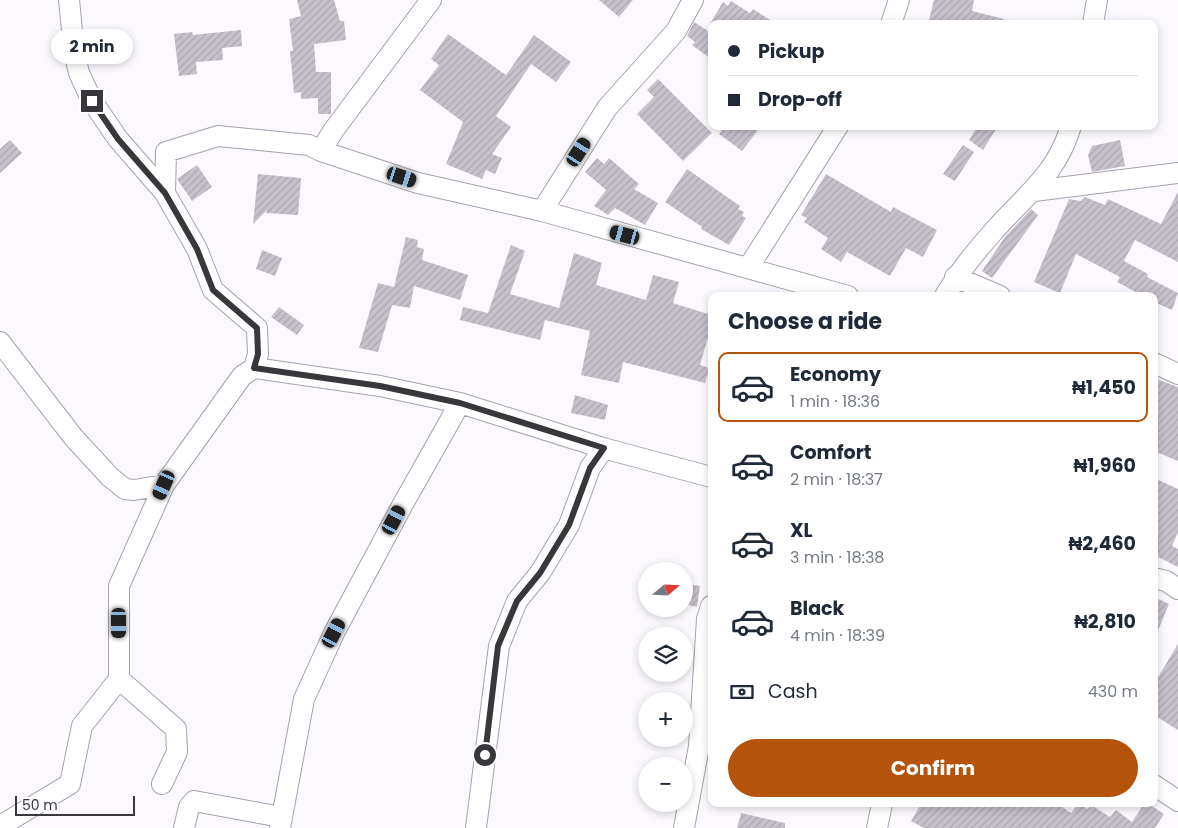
<!DOCTYPE html>
<meta charset="utf-8">
<style>
:root{--surface:#fff;--page:#f2f2f3;--text:#1f2937;--muted:#747a83;--line:#e0e1e3;--accent:#b45309}
body{margin:0;font-family:Poppins,sans-serif;background:var(--page);color:var(--text);height:100vh;display:flex;flex-direction:column;font-size:19px;white-space:nowrap}
*{box-sizing:border-box;margin:0}
p{font-size:16px;color:var(--muted)}
.icon{flex:none;width:28px;height:28px;fill:none;stroke:currentColor;stroke-width:2;stroke-linecap:round;stroke-linejoin:round}
.map{position:relative;flex:1;overflow:hidden}
.details{position:absolute;left:708px;top:292px;width:450px;height:515px;display:flex;flex-direction:column;background:var(--surface);border-radius:10px;box-shadow:0 2px 8px #0003}
.details>*{flex:none}
.banner{position:absolute;left:708px;top:20px;width:450px;height:110px;border-radius:10px;box-shadow:0 2px 8px #0003;display:grid;align-content:center;height:110px;padding:0 20px;background:var(--surface)}
.needle{width:32px;rotate:71deg}
.controls{position:absolute;left:638px;top:562px;display:grid;gap:10px}
.controls a{display:grid;place-items:center;width:55px;height:55px;border-radius:50%;background:var(--surface);box-shadow:0 2px 8px #0003;font-size:25px}
.scale{position:absolute;left:15px;bottom:12px;width:120px;box-sizing:border-box;padding-left:5px;border:2px solid #39373b;border-top:0;font-size:14px;line-height:18px;white-space:nowrap;color:#39373b;-webkit-text-stroke:4px #fbf9fe;paint-order:stroke}
.end{position:absolute;width:22px;height:22px;margin:-11px;border:6px solid #39373b;background:#fff;box-shadow:0 0 0 2px #fff}
.from{border-radius:50%}
.bubble{position:absolute;height:35px;border-radius:18px;background:var(--surface);box-shadow:0 2px 8px #0003;font-size:16px;font-weight:700;line-height:35px;text-align:center}
.car{position:absolute;width:15px;height:30px;margin:-15px -8px;border-radius:6px;box-shadow:0 0 4px 1px #0007;background:linear-gradient(#222 24%,#8ab4d8 0 40%,#222 0 76%,#8ab4d8 0 86%,#222 0)}
.banner b{display:flex;align-items:center;gap:18px;height:48px;font-size:19px}
.banner b+b{border-top:1px solid var(--line)}
.banner i{width:12px;height:12px;background:var(--text)}
ul{padding:0;list-style:none}
li{display:flex;align-items:center;gap:15px;height:70px;margin:0 10px 8px;padding:0 10px;border:2px solid transparent;border-radius:10px}
li div{flex:1}
li b{display:block;font-size:19px}
li em{font-style:normal;font-weight:700}
li.current{border-color:var(--accent)}
li>.icon{width:45px;height:45px;stroke-width:1.5}
h2{padding:0 20px;font-size:22px;line-height:60px}
.pay{display:flex;align-items:center;gap:12px;height:55px;padding:0 20px;font-size:19px}
.pay p{margin-inline-start:auto}
.primary-button{display:flex;gap:10px;margin-top:auto;padding:10px 20px}
.primary-button a{flex:1;height:58px;border-radius:30px;background:var(--accent);color:#fff;font-size:20px;font-weight:700;line-height:58px;text-align:center}
.map>svg:first-child{display:block}
</style>
<div class="map">
<svg width="1178" height="828" viewBox="0 0 1178 828">
<defs>
<pattern id="building-hatch" width="6" height="6" patternUnits="userSpaceOnUse" patternTransform="scale(1.25)"><rect width="6" height="6" fill="#c7c1cc"/><path d="M-1 1l2-2M0 6l6-6M5 7l2-2" fill="none" stroke="#aca6b0"/></pattern>
</defs>
<rect width="100%" height="100%" fill="#fbf9fe"/>
<path fill="url(#building-hatch)" d="M297,0h37l6,21h4l2,19 -32,4 2,28h15v42h-13v-16l-17,1v-7l-7,1 -4,-42h3l-4,-32 12,-3z
M599,0h34l-14,17z
M934,0h40l-2,11 32,8v5h-76z
M731,1l19,12 3,-4 23,15h-66l13,-22 5,4z
M694,22l17,11v26l-19,-14 3,-3 -8,-6z
M241,30l1,16 -20,2 1,12 -27,2 1,12 -18,2 -5,-42 18,-2 1,3z
M448,34l58,41 28,-40 37,27 -15,20 -25,-18 -35,52 15,11 -19,27 10,4 -7,16 -9,-4 -4,9 -36,-15 17,-42 -43,-32 19,-25 -8,-6z
M658,79l54,54 -29,28 -46,-47 17,-17 -7,-7z
M725,126h36l-19,25 -23,-17z
M978,126h20l-15,24 -14,-10z
M10,140l12,13 -22,20v-24z
M1120,140l5,26 -33,6 -4,-17 4,-9z
M963,145l11,7 -19,29 -12,-7z
M597,158l7,6 5,-6 30,26 -5,5 24,14 -13,22 -30,-17 -7,7 -14,-9 12,-16 -21,-18z
M197,165l15,22 -20,14 -15,-22z
M687,169l53,37 -2,3 6,3 -2,4 4,2 -17,27 -28,-16 1,-2 -37,-25z
M258,174l43,4 -3,37 -32,-2 1,-3 -14,14z
M826,174l65,38 2,-5 44,23 -14,27 -17,-9 -16,28 -43,-24 -6,10 -20,-13 7,-11 -24,-16 3,-4 -6,-3z
M1178,192v70l-43,-22 -11,21 24,13 -1,3 31,16 -6,17 -18,-8v-6h-11l-26,-14 3,-5 -44,-23 -16,39 -26,-11 35,-83 12,2 4,-4 20,8 3,-6 53,25z
M1031,209l7,6 -46,63 -10,-7 23,-34z
M406,237l12,3 -1,7 7,2 -2,11 46,15 -8,25 -46,-14 -4,22 -18,-3 -14,47 -19,-4 19,-65 16,4z
M511,245l14,6 -15,43 49,14 15,-55 28,10 -6,22 50,15 7,-25 26,7 -6,21 38,12v12l-11,38 9,3 -4,15 -82,-21 -4,21 -38,-8 9,-44 -45,-11 -5,20 -80,-20 3,-13 25,6z
M262,250l20,8 -7,18 -19,-7z
M279,307l25,18 -7,10 -26,-18z
M1154,378l24,9v74l-24,-10z
M575,395l33,10 -3,15 -34,-7z
M1154,478l24,11v43l-6,14 6,3v18l-24,-12z
M686,584l14,2 -3,21 -13,-3z
M1154,597l15,7 -15,36z
M1178,644v86l-24,-15v-31z
M921,804h137l13,9 7,-9 10,5 3,-4 19,12 6,-7 16,12 12,-18h5l15,10 -9,14h-231l-13,-7z
M741,813l44,10v5h-48z"/>
<g fill="none" stroke-linecap="round" stroke-linejoin="round">
<defs>
<path id="minor" d="M69,0l5,51 5,22 13,28 26,38 47,54 32,56 16,41 44,38 1,26 -4,14 126,18 80,17 143,45 108,29
M891,24l8,-24
M1093,24l4,-24
M321,151l97,32 124,28 306,85
M1034,191l144,-18
M165,193l1,-41 52,-16 91,9 12,6 12,-20 98,-131
M542,211l65,-103 69,-77 17,-31
M748,268l90,-142
M955,277l45,19
M945,296c13,-23 30,-44 48,-64 32,-37 63,-56 78,-106
M0,342l74,96 36,39 15,12 9,1 30,-5
M1154,363l24,11
M1154,578l12,3 12,8
M119,679l57,50 1,23 -15,32
M1154,785l24,16
M0,826l70,-42 12,-58 37,-47v-93l45,-101 78,-109 12,-8
M184,828l5,-21 5,-6 87,16
M280,828l24,-129 30,-66 69,-129 57,-101
M476,828l23,-182 18,-45 23,-28 29,-48 21,-57 14,-20
M684,828l15,-82 8,-127 4,-13
M877,828l5,-24"/>
</defs>
<use href="#minor" stroke="#a6a1ab" stroke-width="22"/>
<use href="#minor" stroke="#fff" stroke-width="20"/>
</g>
<g fill="none" stroke-linecap="round" stroke-linejoin="round">
<path stroke="#39373b" stroke-width="6" d="M92,101l26,38 47,54 32,56 16,41 44,38 1,26 -4,14 126,18 80,17 144,45 -14,20 -21,57 -29,48 -23,28 -19,45 -13,109"/>
</g>
</svg>
<div class="controls">
<a><svg class="needle" viewBox="-14 -14 28 28"><path d="M0-13l5 13h-10z" fill="#e53935"/><path d="M0 13l5-13h-10z" fill="#747a83"/></svg></a>
<a><svg class="icon" aria-label="layers" viewBox="0 0 24 24"><path d="M12 4l9 5-9 5-9-5zM3 14l9 5 9-5"/></svg></a>
<a>+</a>
<a>−</a>
</div>
<div class="scale">50 m</div>
<i class="end from" style="left:485px;top:755px"></i>
<i class="end" style="left:92px;top:101px"></i>
<div class="bubble" style="left:51px;top:29px;width:82px">2 min</div>
<i class="car" style="left:579px;top:152px;rotate:32deg"></i>
<i class="car" style="left:402px;top:177px;rotate:108deg"></i>
<i class="car" style="left:625px;top:235px;rotate:285deg"></i>
<i class="car" style="left:164px;top:485px;rotate:204deg"></i>
<i class="car" style="left:394px;top:520px;rotate:28deg"></i>
<i class="car" style="left:119px;top:623px;rotate:180deg"></i>
<i class="car" style="left:334px;top:633px;rotate:28deg"></i>
<div class="banner">
<b><i class="from"></i>Pickup</b>
<b><i></i>Drop-off</b>
</div>
<section class="details">
<h2>Choose a ride</h2>
<ul>
<li class="current"><svg class="icon" aria-label="car" viewBox="0 0 24 24"><path d="M5 17H2v-5l4-1 3-4h7l3 4 3 1v5h-3M9 17h6M6 11h13"/><circle cx="7" cy="17" r="2"/><circle cx="17" cy="17" r="2"/></svg><div><b>Economy</b><p>1 min · 18:36</p></div><em>₦1,450</em></li>
<li><svg class="icon" aria-label="car" viewBox="0 0 24 24"><path d="M5 17H2v-5l4-1 3-4h7l3 4 3 1v5h-3M9 17h6M6 11h13"/><circle cx="7" cy="17" r="2"/><circle cx="17" cy="17" r="2"/></svg><div><b>Comfort</b><p>2 min · 18:37</p></div><em>₦1,960</em></li>
<li><svg class="icon" aria-label="car" viewBox="0 0 24 24"><path d="M5 17H2v-5l4-1 3-4h7l3 4 3 1v5h-3M9 17h6M6 11h13"/><circle cx="7" cy="17" r="2"/><circle cx="17" cy="17" r="2"/></svg><div><b>XL</b><p>3 min · 18:38</p></div><em>₦2,460</em></li>
<li><svg class="icon" aria-label="car" viewBox="0 0 24 24"><path d="M5 17H2v-5l4-1 3-4h7l3 4 3 1v5h-3M9 17h6M6 11h13"/><circle cx="7" cy="17" r="2"/><circle cx="17" cy="17" r="2"/></svg><div><b>Black</b><p>4 min · 18:39</p></div><em>₦2,810</em></li>
</ul>
<div class="pay"><svg class="icon" aria-label="cash" viewBox="0 0 24 24"><path d="M3 7h18v10H3z"/><circle cx="12" cy="12" r="2"/></svg>Cash<p>430 m</p></div>
<div class="primary-button"><a>Confirm</a></div>
</section>
</div>
